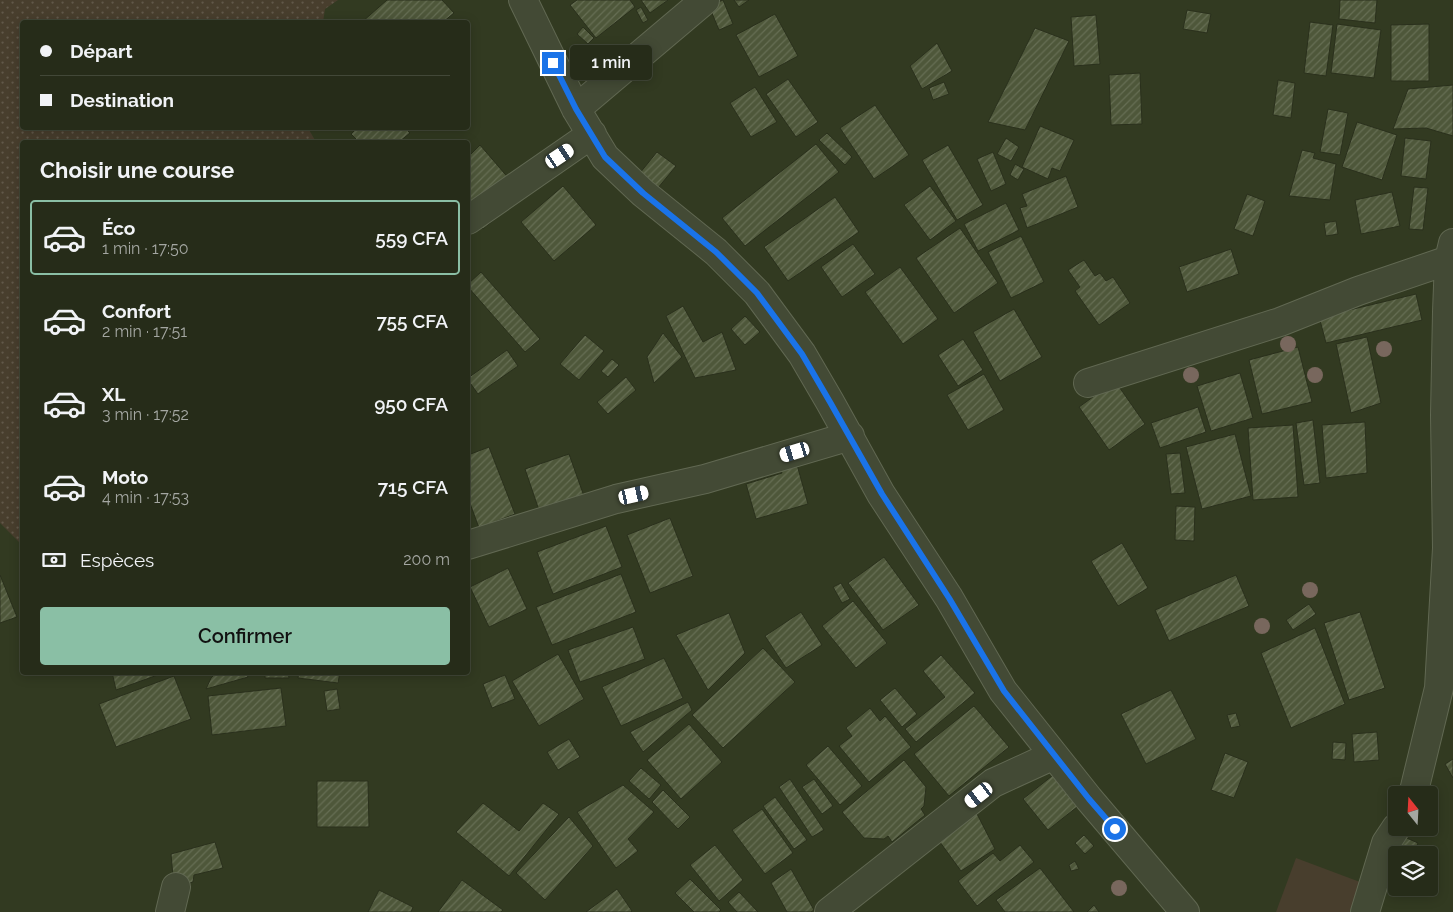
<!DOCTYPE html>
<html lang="fr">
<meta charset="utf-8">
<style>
:root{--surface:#262c19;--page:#2e3422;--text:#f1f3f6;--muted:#a4a7a2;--line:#424838;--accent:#8abfa5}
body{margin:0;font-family:Raleway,sans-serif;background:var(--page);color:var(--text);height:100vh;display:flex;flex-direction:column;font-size:19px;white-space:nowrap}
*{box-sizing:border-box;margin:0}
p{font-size:16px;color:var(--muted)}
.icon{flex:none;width:28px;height:28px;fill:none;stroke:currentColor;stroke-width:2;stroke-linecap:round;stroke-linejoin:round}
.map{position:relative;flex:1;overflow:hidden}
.details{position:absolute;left:20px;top:140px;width:450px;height:535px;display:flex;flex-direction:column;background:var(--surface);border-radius:5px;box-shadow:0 2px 12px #0003,0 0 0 1px var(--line)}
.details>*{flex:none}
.guide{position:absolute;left:20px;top:20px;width:450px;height:110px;border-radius:5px;box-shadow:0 2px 12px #0003,0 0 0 1px var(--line);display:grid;align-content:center;height:110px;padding:0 20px;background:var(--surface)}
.needle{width:32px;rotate:342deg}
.fabs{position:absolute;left:1388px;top:786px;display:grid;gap:10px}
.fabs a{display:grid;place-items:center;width:50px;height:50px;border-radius:5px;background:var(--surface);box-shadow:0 2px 12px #0003,0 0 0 1px var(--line);font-size:25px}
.end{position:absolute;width:22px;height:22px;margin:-11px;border:6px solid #1a73e8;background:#fff;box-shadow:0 0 0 2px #fff}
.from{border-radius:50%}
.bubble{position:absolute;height:35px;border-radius:5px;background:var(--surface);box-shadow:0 2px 12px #0003,0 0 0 1px var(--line);font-size:16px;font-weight:600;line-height:35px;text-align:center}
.car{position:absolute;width:15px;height:30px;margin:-15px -8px;border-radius:6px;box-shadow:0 0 4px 1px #0007;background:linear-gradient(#fff 24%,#345 0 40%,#fff 0 76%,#345 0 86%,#fff 0)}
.guide b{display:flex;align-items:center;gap:18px;height:48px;font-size:19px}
.guide b+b{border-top:1px solid var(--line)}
.guide i{width:12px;height:12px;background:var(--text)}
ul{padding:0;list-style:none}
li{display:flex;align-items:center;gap:15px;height:75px;margin:0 10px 8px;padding:0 10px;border:2px solid transparent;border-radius:5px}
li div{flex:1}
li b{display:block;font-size:19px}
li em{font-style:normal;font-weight:600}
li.current{border-color:var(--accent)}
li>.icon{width:45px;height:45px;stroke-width:1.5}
h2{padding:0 20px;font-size:22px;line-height:60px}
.pay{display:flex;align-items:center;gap:12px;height:55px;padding:0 20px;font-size:19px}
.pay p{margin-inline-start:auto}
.primary-button{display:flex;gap:10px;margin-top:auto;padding:10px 20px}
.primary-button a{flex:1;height:58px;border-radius:5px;background:var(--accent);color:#111;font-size:20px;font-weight:600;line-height:58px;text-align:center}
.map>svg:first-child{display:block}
</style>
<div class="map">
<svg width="1453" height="912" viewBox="0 0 1453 912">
<defs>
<pattern id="grass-dots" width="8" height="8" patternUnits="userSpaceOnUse" patternTransform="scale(1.25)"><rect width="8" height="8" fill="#483e2d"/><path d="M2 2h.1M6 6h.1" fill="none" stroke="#615849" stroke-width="1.8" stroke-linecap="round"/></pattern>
<pattern id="building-hatch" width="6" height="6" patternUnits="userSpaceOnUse" patternTransform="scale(1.25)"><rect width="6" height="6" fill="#4e573a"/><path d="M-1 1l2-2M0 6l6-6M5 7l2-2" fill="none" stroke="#666e54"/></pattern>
</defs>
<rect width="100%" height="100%" fill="#323a21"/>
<path fill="url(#grass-dots)" d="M0,0h338l-13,9 -2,13h-301v106h286l8,14h-294v403l-22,-22z"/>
<path fill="#483e2d" d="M1296,858l88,33 -8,21h-100z"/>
<path fill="url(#building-hatch)" stroke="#2a301c" d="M387,0h55l12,13 -11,9h-81z
M577,0h53l5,7 -39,31 -26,-33z
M641,0h27l-18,13z
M723,0l10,24 -14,6 -10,-24z
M734,0h15l-10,7z
M1340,0h37l-2,23 -36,-4z
M641,7l7,13 -5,3 -7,-13z
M1187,10l24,4 -4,19 -24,-4z
M775,14l23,42 -39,21 -23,-42z
M1096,15l4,49 -26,2 -3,-49z
M1310,22l23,3 -7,51 -22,-3z
M1337,24l44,6 -7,48 -43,-5z
M1429,24v57h-38v-56z
M583,27l11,11 -6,6 -11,-10z
M1035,28l34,13 -44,89 -37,-8z
M937,43l15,28 -30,18 -12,-23z
M1140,73l2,51 -31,1 -2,-50z
M788,79l30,43 -22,15 -30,-43z
M1278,80l17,3 -4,35 -18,-3z
M944,82l5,12 -16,6 -4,-12z
M1453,85v51l-27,-8 -33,1 15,-40z
M755,87l22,35 -26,15 -21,-34z
M875,105l34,50 -35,24 -34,-51z
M1328,109l20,4 -8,42 -20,-3z
M1357,122l40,13 -15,45 -40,-13z
M1040,126l34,14 -14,31 -8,-3 -4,11 -26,-12z
M357,128h48l5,5 -11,9h-40l-8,-8z
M827,133l25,24 -7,8 -26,-25z
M1006,138l13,9 -8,14 -14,-7z
M1405,138l26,3 -5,38 -25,-3z
M816,144l23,28 -94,74 -23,-28z
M480,145l43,50 -40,34 -15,-18v-54z
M948,145l35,60 -26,15 -35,-60z
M1302,150l13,3 -2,5 23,6 -6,36 -41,-4z
M657,152l19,14 -23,28 -18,-15z
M993,152l13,32 -15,7 -14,-32z
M1015,164l9,5 -6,11 -8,-5z
M1066,176l12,31 -51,21 -7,-20 7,-2 -5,-12z
M563,186l33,39 -42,36 -33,-39z
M930,186l26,35 -26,19 -26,-35z
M1414,187l14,1 -5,42 -14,-1z
M1392,192l8,34 -39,8 -6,-34z
M1247,194l18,7 -12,35 -19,-7z
M835,197l24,35 -71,49 -24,-34z
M1006,203l13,27 -41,21 -14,-27z
M1336,221l2,13 -12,2 -2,-13z
M960,228l38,55 -44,30 -38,-55z
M1021,236l23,46 -33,16 -23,-46z
M853,244l22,30 -33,23 -21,-30z
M1231,249l8,25 -52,18 -8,-25z
M1084,260l11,16 5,-3 6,8 7,-4 17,26 -31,22 -24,-34 5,-4 -12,-17z
M900,267l38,52 -35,25 -38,-52z
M481,272l59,67 -15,13 -57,-65v-3z
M1416,294l6,26 -96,23 -9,-34 24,3z
M683,306l20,36 19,-10 14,38 -41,8 -29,-62z
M1014,309l28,48 -42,24 -27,-49z
M745,316l15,16 -15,13 -14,-16z
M663,333l19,24 -28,26 -7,-26z
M585,335l19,16 -25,29 -19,-16z
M1367,337l14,66 -30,10 -15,-69z
M963,339l20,31 -25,16 -20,-31z
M1298,347l14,55 -50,12 -13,-54z
M507,350l11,16 -40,28 -10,-14v-2z
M612,359l7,6 -11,12 -7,-6z
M1240,373l13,45 -42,13 -14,-45z
M984,374l20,36 -36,20 -21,-35z
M626,377l10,13 -28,24 -11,-12z
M1115,381l30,43 -36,26 -30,-43z
M1198,407l8,25 -46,16 -9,-25z
M1313,420l7,63 -16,2 -8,-62z
M1365,422l2,51 -41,5 -4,-53z
M1293,425l5,72 -45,3 -5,-72z
M1235,434l16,62 -49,13 -16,-62z
M489,447l26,67 -36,14 -11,-30v-43z
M1180,453l5,40 -14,1 -5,-40z
M569,454l21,59 -45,15 -20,-59z
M794,454l14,50 -52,15 -10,-35 36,-11 -4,-14z
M1176,506l19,1 -1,34 -19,-1z
M670,518l23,58 -43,17 -23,-58z
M606,526l16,41 -69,27 -16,-42z
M1122,543l26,45 -30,18 -27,-45z
M884,557l35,48 -36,25 -35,-47z
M508,568l19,41 -38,18 -19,-40z
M621,574l15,38 -84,33 -16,-38z
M0,575l17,42 -17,6z
M1236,575l13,31 -80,35 -14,-31z
M841,583l9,16 -8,4 -9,-16z
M853,601l34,42 -31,25 -34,-42z
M1309,604l7,10 -23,16 -7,-10z
M801,612l21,33 -36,23 -21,-32z
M1360,612l25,76 -36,12 -25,-77z
M729,613l16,40 -37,37 -32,-55z
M633,627l12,32 -65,23 -12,-32z
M1315,628l30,76 -54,24 -30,-75z
M763,648l32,34 -72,66 -31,-33z
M558,654l26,45 -45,27 -27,-45z
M941,655l34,38 -59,49 -11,-13 40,-32 -22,-26z
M664,658l19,40 -62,28 -19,-39z
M112,672h54l-50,18z
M217,672h29l2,5 -42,12 5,-11z
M265,672h23l1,6h-24z
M299,672h41l-2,11 -40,-5z
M505,675l10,24 -23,9 -9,-24z
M174,676l17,43 -75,28 -17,-43z
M281,688l5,38 -74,9 -4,-39z
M895,688l22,26 -15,13 -22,-27z
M337,689l3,20 -13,2 -3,-20z
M1171,690l25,49 -50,25 -25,-50z
M688,702l4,8 -49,42 -13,-20z
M974,706l35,41 -60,49 -35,-42z
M870,708l10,13 5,-5 26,31 -42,35 -30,-36 13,-10 -6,-8z
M1236,713l4,13 -9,2 -4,-13z
M689,724l33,38 -41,37 -34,-39z
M1377,732l2,28 -25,2 -2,-28z
M569,739l11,18 -22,13 -11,-18z
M1333,742l13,1 -1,17 -13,-1z
M828,746l34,40 -22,19 -34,-40z
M1225,753l23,9 -14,36 -23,-8z
M1453,759v19l-8,-14z
M904,760l22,27 -2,19 -3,3 4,6 -33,27 -4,-6 -4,3 -20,-1 -22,-26z
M641,768l20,17 -12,14 -20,-18z
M1057,772l25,31 -34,27 -25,-31z
M790,779l34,51 -12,7 -33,-50z
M814,779l19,27 -11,8 -20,-27z
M317,781h51l1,46h-52z
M623,785l31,27 -26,27 10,12 -22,17 -39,-56z
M663,790l27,27 -12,12 -26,-27z
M775,797l32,43 -13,9 -31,-43z
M483,803l36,28 24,-28 16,11 -50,62 -53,-44z
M762,809l31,44 -28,21 -33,-44z
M975,810l20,39 -34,22 -24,-33z
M569,817l24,29 -48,54 -29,-27z
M1084,835l10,11 -9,8 -10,-11z
M1400,835l18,8 -5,12h-11l-8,-3z
M215,842l8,26 -29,7 -1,7 -19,6 -3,-34z
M715,845l28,35 -24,21 -29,-36z
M1020,845l14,17 -57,44 -19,-25 35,-28 7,8z
M1075,861l4,8 -8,2 -2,-6z
M1040,868l34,44h-69l-9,-12z
M791,869l23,41 -3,2h-24l-16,-29z
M690,879l31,31 -2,2h-25l-19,-19z
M462,880l41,30 -2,2h-63z
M617,889l15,22 -1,1h-45z
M379,890l34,17 -2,5h-43z
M739,892l19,20h-21l-9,-10z
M1094,905l5,7h-12z"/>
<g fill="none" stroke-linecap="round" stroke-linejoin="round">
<defs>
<path id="minor" d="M523,0l53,109 29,48 38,36 73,59 41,41 45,61 28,48 51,92 68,104 54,93 86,108 96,113
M576,109l129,-109
M468,220l124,-86
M1088,383l192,-61 78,-31 91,-31
M468,545l148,-46 89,-20 145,-43
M1413,795l26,-107 8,-140 -2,-133 2,-103 2,-52 4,-17
M170,912l6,-25
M829,912l164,-129 61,-28
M1365,912l21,-69 10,-15"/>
</defs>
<use href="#minor" stroke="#616852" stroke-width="30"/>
<use href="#minor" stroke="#434a35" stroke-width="28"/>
</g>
<g fill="#78675d">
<circle cx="1288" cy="344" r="8"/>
<circle cx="1384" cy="349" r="8"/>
<circle cx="1191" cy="375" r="8"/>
<circle cx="1315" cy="375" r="8"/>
<circle cx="1310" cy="590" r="8"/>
<circle cx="1262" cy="626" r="8"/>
<circle cx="1119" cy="888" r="8"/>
</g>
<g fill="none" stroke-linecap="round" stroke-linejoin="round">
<path stroke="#1a73e8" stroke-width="6" d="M553,63l23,46 29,48 38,36 73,59 41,41 45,61 28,48 52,92 67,104 55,93 85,108 26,30"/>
</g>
</svg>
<div class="fabs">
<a><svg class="needle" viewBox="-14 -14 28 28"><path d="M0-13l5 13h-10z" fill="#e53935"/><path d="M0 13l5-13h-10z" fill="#a4a7a2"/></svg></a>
<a><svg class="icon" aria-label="layers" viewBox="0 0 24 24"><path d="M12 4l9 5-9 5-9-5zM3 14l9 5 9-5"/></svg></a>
</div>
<i class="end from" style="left:1115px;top:829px"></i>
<i class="end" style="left:553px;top:63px"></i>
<div class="bubble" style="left:570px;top:45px;width:82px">1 min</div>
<i class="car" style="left:560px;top:156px;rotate:56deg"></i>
<i class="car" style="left:795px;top:452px;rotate:253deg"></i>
<i class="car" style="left:634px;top:495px;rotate:77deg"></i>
<i class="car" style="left:979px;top:795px;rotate:232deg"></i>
<div class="guide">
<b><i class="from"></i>Départ</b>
<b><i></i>Destination</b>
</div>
<section class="details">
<h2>Choisir une course</h2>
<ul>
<li class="current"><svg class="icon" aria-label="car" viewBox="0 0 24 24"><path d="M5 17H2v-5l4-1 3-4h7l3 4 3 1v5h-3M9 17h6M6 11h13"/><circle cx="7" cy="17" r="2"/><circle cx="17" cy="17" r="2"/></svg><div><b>Éco</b><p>1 min · 17:50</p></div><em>559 CFA</em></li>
<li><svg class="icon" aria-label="car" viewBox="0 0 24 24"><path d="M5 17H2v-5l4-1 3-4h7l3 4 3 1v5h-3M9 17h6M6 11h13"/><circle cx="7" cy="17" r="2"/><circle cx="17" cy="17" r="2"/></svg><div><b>Confort</b><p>2 min · 17:51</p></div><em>755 CFA</em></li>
<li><svg class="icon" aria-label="car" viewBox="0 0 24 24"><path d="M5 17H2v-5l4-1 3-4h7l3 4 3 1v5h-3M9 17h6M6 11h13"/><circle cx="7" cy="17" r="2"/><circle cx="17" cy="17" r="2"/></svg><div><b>XL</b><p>3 min · 17:52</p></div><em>950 CFA</em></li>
<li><svg class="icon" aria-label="car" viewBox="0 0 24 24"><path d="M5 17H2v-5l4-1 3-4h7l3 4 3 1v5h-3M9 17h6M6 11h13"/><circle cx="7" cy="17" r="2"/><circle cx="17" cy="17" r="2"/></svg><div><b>Moto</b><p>4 min · 17:53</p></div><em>715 CFA</em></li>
</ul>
<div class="pay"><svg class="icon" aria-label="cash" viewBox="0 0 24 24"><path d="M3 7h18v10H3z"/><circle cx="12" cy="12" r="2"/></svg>Espèces<p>200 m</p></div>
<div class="primary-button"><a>Confirmer</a></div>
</section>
</div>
